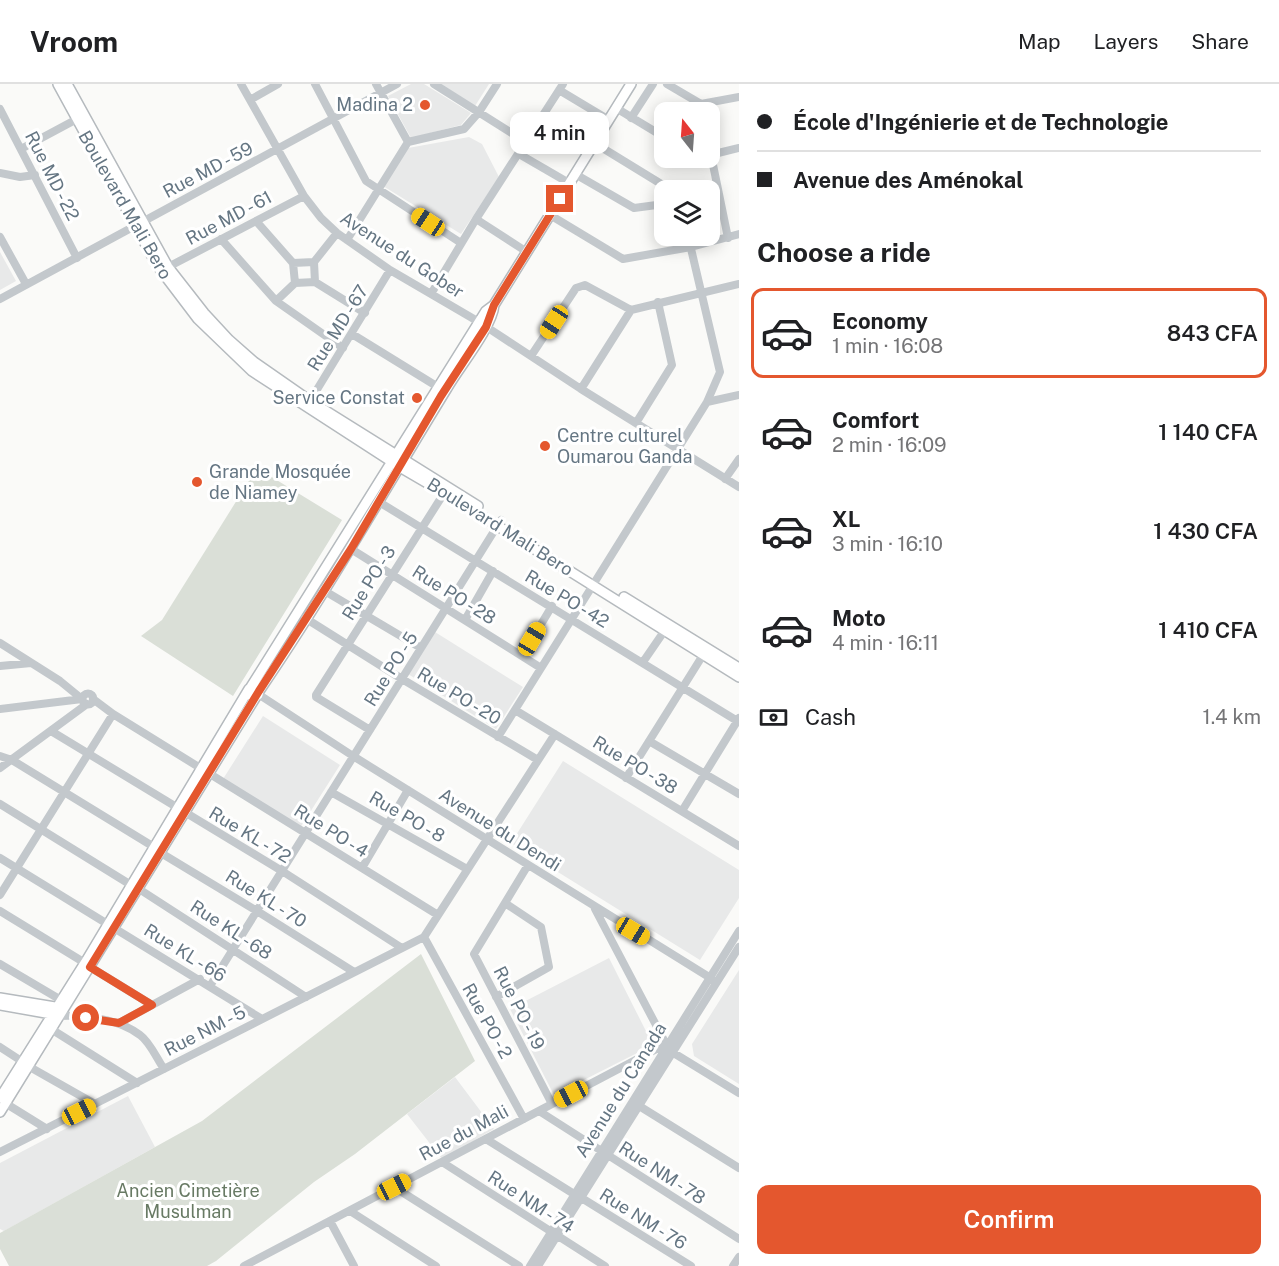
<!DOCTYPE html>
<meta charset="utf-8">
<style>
:root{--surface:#fff;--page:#f6f6f6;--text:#202124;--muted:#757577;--line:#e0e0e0;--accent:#e4572e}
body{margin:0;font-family:"Public Sans",sans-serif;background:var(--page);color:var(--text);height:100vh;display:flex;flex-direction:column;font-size:22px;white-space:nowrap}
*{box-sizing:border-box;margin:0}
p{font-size:20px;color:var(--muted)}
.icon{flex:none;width:33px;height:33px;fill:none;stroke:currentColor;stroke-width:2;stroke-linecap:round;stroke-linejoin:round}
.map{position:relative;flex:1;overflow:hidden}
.side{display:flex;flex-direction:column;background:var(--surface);width:540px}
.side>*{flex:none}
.top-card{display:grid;align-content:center;height:132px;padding:0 18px;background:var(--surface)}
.needle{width:39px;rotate:343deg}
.tools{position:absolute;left:654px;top:18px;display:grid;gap:12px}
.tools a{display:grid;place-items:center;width:66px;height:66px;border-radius:12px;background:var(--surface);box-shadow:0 3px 15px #0003;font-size:30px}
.end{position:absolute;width:27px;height:27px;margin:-14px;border:8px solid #e4572e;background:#fff;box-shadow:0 0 0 3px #fff}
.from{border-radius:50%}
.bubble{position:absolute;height:42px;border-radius:12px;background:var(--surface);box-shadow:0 3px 15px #0003;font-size:20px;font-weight:600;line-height:42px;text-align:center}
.car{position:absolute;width:18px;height:36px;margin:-18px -9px;border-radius:8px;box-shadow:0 0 4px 2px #0007;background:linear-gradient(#f5c518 24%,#345 0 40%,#f5c518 0 76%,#345 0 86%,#f5c518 0)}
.top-card b{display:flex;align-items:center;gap:21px;height:57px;font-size:22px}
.top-card b+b{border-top:2px solid var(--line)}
.top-card i{width:15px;height:15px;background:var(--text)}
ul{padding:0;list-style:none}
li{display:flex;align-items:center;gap:18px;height:90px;margin:0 12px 9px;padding:0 6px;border:3px solid transparent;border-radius:12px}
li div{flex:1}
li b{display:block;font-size:22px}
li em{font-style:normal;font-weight:600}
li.current{border-color:var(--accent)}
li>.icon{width:54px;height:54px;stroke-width:1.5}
h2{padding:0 18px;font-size:27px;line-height:72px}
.pay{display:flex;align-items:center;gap:15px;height:66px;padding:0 18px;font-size:22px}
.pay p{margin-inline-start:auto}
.primary-button{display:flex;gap:12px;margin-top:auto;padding:12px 18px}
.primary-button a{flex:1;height:69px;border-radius:12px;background:var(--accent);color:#fff;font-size:24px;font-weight:600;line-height:69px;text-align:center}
header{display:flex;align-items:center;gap:36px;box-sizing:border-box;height:84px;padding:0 30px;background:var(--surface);border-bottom:2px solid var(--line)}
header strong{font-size:28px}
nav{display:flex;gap:33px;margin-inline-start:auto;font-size:21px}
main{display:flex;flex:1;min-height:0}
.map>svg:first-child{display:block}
</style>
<header>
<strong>Vroom</strong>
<nav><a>Map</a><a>Layers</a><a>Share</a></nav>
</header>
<main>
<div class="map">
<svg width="739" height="1182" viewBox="0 0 739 1182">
<rect width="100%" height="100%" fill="#fafaf8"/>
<path fill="#e8e9e9" d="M411,0h13l47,29 -10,12 -50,13 -23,-42z
M441,0h48l-14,22z
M469,53l13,7 17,33 -38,57 -78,-48 25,-38z
M0,168l16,29 -16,9z
M435,548l88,55 -27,42 -88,-55z
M263,632l77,49 -40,63 -77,-49z
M563,677l176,109v28l-39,62 -189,-117z
M609,874l44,87 -99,50 -44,-86z
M739,886v114l-45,-28 -2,-12z
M455,993l39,52 -52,30 -35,-45z
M128,1012l27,51 -151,84 -4,-2v-66z"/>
<path fill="#dadfd7" d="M257,384l85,52 -109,176 -92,-60 21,-16z
M421,870l54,107 -120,93 -41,28 -98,79 -9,5h-198l-9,-17v-16l202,-112z"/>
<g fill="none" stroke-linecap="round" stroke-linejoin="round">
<defs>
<path id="major" d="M58,0l99,181 41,54 54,52 148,96 48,28 291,182
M67,0l101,183 36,46 25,27 25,22 56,39 168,105
M624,513l115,71
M251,603l235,-376 8,-6 137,-221
M259,607c67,-98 126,-202 188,-303 12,-21 45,-61 47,-83
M0,914l61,10
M0,921l57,10
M0,1014l85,-135 164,-274 5,-2 5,4 -1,4 -4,3 -6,-5
M0,1028l255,-414"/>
</defs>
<use href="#major" stroke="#b5babe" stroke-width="12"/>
<path stroke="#c3c8cc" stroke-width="8" d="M241,0l63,112 17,22 16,15 53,37 89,52 102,67 158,98
M315,0l51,97 95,62
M376,0l32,58
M434,0l92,58
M667,0l34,20 38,-7
M559,6l50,30
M250,16l28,-16
M616,24l48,29
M0,25l77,149
M631,34l22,-34
M596,60l75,46
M21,65l56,-30
M519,70l50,29
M710,71l29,-7
M711,71l17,83
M0,89l20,4 15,-2
M575,90l59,34 30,-4
M550,131l73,44 68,-12 48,-13
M476,135l51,33
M256,137l37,42
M688,152l32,136 -13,30
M0,153l26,47
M221,155l55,62 67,47
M347,156l61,-98 56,-13 15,-17 18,-28
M168,183l136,-71
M315,198l50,31
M295,199l-2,-20 21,-1
M431,210l45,-75 87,-135
M0,215l397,-215
M276,217l19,-18 20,-1 -1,-20 23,-29
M352,250l86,53
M531,272l45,-68 9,-3 46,25
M581,305l50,-79 108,-26
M310,317l80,-131
M636,339l36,-58 -14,-63
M725,395l14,-20
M379,418l360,220
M351,465l190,119
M596,496l111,-178 32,-7
M323,506l98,58
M305,534l97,61 136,81
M465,536l28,-49
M0,559l60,38 22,18
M522,572l30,-50
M643,578l22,-32
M0,582l31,-3
M82.5 615a5.5 5.5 0 1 1 11 0a5.5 5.5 0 1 1-11 0Z
M258,610l95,62 364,226
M93,615l20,15 325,201
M0,625l82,-10
M515,626l224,136
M370,646l-54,-33v-2l130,-205
M51,647l231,140 120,77
M498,653l95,-152
M649,657l90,53
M0,672l12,4 142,87
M0,684l87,-64
M626,694l77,-123
M331,708l136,77
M0,720l131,81
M682,727l57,-93
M161,769l96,58 97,61
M0,774l262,161
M528,781l-54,89 78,150
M362,784l46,-78
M139,805l167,108
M0,811l113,-181
M595,825l71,135 6,8 67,41
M0,827l85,52
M424,853l131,-203
M424,853l100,182
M0,880l61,36
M90,883l62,38
M210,902l291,-466
M496,913l53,-30 -8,-40 -36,-24
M60,932c25,-1 59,3 80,19 10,7 17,24 24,34
M119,939l81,-44
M51,945l86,54
M0,963l23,15
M28,982l67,38
M5,1019l42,26
M636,1020l103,64
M539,1027l200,128
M486,1055l88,55
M0,1068l424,-215
M442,1078l163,104
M394,1103l125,79
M580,1113l111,69
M350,1127l86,55
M330,1137l24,45
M244,1182l422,-222
M530,1182l209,-335
M538,1182l201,-319
M733,1182l6,-9"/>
<use href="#major" stroke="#fff" stroke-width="9"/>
</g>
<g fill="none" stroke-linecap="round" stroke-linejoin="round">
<path stroke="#e4572e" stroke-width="8" d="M86,934l33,5 33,-18 -62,-38 169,-276 92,-142 90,-153 45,-69 8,-22 66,-106"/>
</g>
<g fill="#e4572e" stroke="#fff" stroke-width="2">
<circle cx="425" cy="21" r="6"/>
<circle cx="417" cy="314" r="6"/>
<circle cx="545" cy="362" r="6"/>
<circle cx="197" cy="398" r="6"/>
</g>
<g text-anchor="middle" stroke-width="6" stroke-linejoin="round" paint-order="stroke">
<g font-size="18" fill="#657683" stroke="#fff" text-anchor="end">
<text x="413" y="27">Madina 2</text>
<text x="405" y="320">Service Constat</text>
<text x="557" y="358" text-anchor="start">Centre culturel<tspan x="557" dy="21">Oumarou Ganda</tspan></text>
<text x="209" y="394" text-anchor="start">Grande Mosquée<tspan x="209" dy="21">de Niamey</tspan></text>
</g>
<g font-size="18" fill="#657683" stroke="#fff">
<text transform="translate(208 86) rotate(-28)" y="6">Rue MD - 59</text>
<text transform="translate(52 92) rotate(63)" y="6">Rue MD - 22</text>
<text transform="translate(125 121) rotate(60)" y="6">Boulevard Mali Bero</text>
<text transform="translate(229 134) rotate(-28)" y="6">Rue MD - 61</text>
<text transform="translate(402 171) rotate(33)" y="6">Avenue du Gober</text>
<text transform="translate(338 244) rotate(-58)" y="6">Rue MD - 67</text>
<text transform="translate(500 443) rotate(32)" y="6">Boulevard Mali Bero</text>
<text transform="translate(369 499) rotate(-58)" y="6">Rue PO - 3</text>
<text transform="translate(454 511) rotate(32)" y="6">Rue PO - 28</text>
<text transform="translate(567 515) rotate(31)" y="6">Rue PO - 42</text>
<text transform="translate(391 585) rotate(-58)" y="6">Rue PO - 5</text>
<text transform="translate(459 612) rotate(31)" y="6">Rue PO - 20</text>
<text transform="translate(635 681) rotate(31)" y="6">Rue PO - 38</text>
<text transform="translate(407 733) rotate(30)" y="6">Rue PO - 8</text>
<text transform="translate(500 746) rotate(32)" y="6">Avenue du Dendi</text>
<text transform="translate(331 747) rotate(32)" y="6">Rue PO - 4</text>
<text transform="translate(250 751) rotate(31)" y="6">Rue KL - 72</text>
<text transform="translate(266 815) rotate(32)" y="6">Rue KL - 70</text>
<text transform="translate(231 846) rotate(33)" y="6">Rue KL - 68</text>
<text transform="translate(185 869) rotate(32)" y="6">Rue KL - 66</text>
<text transform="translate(519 924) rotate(63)" y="6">Rue PO - 19</text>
<text transform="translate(487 937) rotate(61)" y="6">Rue PO - 2</text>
<text transform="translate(205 947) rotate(-27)" y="6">Rue NM - 5</text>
<text transform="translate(621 1006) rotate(-58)" y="6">Avenue du Canada</text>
<text transform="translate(464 1049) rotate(-28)" y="6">Rue du Mali</text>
<text transform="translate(662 1089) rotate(33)" y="6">Rue NM - 78</text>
<text transform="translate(531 1118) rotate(33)" y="6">Rue NM - 74</text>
<text transform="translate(643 1135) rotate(32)" y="6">Rue NM - 76</text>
</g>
<g font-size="18" fill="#687a64" stroke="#fff">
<text x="188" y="1113">Ancien Cimetière<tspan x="188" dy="21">Musulman</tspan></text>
</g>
</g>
</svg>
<div class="tools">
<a><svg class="needle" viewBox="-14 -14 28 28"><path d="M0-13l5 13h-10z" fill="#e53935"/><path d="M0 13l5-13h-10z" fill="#757577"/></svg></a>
<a><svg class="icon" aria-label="layers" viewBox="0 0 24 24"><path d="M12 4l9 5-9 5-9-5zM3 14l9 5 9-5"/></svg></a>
</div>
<i class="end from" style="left:86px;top:934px"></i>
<i class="end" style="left:560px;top:115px"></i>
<div class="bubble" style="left:510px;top:28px;width:99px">4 min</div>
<i class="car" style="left:428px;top:138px;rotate:303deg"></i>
<i class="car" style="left:554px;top:238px;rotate:213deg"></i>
<i class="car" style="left:532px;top:555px;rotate:31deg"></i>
<i class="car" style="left:633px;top:847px;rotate:121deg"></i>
<i class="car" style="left:571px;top:1010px;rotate:242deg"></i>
<i class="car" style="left:79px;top:1028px;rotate:63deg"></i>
<i class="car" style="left:394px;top:1103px;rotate:63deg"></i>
</div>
<section class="side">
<div class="top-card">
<b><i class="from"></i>École d'Ingénierie et de Technologie</b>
<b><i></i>Avenue des Aménokal</b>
</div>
<h2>Choose a ride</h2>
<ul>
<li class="current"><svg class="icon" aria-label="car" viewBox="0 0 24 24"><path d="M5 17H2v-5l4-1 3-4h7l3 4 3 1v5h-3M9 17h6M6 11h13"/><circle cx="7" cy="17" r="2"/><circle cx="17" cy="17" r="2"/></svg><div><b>Economy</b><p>1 min · 16:08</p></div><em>843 CFA</em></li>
<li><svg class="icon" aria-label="car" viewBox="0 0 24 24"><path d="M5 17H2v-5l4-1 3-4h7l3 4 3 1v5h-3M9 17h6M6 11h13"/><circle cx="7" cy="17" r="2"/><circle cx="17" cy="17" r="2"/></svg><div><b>Comfort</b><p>2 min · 16:09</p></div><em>1 140 CFA</em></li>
<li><svg class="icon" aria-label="car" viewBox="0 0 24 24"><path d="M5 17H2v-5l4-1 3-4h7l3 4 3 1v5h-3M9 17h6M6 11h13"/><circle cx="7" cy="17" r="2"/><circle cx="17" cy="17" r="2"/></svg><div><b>XL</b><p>3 min · 16:10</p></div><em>1 430 CFA</em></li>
<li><svg class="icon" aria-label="car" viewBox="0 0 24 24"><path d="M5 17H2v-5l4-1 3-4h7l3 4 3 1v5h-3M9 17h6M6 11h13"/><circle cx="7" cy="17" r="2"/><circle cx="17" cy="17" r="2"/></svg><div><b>Moto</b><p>4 min · 16:11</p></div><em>1 410 CFA</em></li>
</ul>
<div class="pay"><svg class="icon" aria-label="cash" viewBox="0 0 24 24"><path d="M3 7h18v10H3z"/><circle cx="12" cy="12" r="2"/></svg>Cash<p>1.4 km</p></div>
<div class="primary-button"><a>Confirm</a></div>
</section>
</main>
